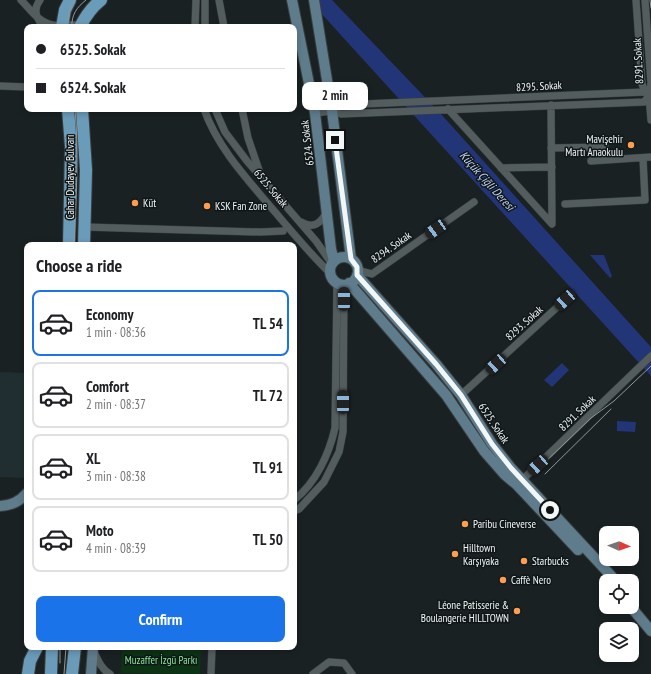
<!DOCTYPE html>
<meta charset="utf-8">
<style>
:root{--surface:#fff;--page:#f6f6f6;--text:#202124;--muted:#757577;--line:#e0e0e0;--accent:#1a73e8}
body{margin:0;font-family:"PT Sans Narrow",sans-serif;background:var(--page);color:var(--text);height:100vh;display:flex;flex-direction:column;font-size:15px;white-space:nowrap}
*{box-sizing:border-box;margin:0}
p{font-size:13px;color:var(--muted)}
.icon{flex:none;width:22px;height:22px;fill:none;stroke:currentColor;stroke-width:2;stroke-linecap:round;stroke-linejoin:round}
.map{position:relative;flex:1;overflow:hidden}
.panel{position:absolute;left:24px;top:242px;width:273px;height:408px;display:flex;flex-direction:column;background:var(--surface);border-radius:8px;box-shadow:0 2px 6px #0003}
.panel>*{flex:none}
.guide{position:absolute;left:24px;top:24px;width:273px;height:88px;border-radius:8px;box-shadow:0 2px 6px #0003;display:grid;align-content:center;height:88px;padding:0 12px;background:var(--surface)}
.needle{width:26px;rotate:92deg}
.controls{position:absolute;left:599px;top:526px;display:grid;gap:8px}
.controls a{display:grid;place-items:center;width:40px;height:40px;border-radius:8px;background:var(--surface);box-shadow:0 2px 6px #0003;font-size:20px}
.end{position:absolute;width:18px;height:18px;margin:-9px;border:5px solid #f1f6f6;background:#111;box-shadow:0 0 0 2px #111}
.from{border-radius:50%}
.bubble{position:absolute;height:28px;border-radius:8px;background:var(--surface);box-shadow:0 2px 6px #0003;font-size:13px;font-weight:600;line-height:28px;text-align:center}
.car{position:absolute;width:12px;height:24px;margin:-12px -6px;border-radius:5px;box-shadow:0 0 3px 1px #0007;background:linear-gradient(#222 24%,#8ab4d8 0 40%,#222 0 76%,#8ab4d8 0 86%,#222 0)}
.guide b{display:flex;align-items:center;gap:14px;height:38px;font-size:15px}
.guide b+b{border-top:1px solid var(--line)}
.guide i{width:10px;height:10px;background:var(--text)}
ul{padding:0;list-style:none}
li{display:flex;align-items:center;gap:12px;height:66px;margin:0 8px 6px;padding:0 4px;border:2px solid var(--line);border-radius:8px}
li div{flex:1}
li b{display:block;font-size:15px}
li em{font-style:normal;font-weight:600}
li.selected{border-color:var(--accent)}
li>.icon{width:36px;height:36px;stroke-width:1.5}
h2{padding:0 12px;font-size:18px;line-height:48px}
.button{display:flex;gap:8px;margin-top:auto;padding:8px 12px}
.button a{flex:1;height:46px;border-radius:8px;background:var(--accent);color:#fff;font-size:16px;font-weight:600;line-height:46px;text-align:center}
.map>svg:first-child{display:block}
</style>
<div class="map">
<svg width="651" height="674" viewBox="0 0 651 674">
<rect width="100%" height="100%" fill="#1a2122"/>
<path fill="#202e31" d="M0,372l27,1v105l-27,-1z"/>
<path fill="#0b3314" d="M122,647h79l-1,27 -79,-1z"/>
<path fill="#223576" d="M309,0h23l109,114 210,233v29z
M590,255h14l8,21 -2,2z
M562,363l7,7 -17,17 -8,-7z
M617,421l19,1 -1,10 -18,-1z"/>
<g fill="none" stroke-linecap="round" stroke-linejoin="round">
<defs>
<path id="street" d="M21,0c9,9 18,23 32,25 10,1 16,-2 27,1
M40,0c-8,10 -3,18 3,27
M205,0v27
M219,0l5,27
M636,0l6,84 3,8 3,3
M645,0l6,83 -2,13 2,24
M195,27l1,-27
M0,86l27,1
M204,109c14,40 45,72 71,103 18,21 36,43 56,62
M215,109l10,23 22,29 69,80 16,23
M242,109l6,29 12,35
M448,109l104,115 -1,-119
M332,111l8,-6 305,-13
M315,113l17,-2 9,3 303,-12 5,-6
M551,148l54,-1
M591,161l60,-4
M501,168l51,-1
M565,204l80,-4 -2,-42
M301,222c12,7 20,2 26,-11
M85,227l175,5 23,-1
M357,270l15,4 102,-72
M461,395l104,-95
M519,483l132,-127
M294,500c22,-17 35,-46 41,-72l2,-145
M294,511l5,-2 25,-27 15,-30 4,-20 1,-148
M93,650c5,10 8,19 17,24
M211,674l1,-27
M313,674l16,-12 15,1 8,11"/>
<path id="secondary" d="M292,0l23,113 16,136 3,12
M314,0l18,111 19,148
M330 271a14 14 0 1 1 28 0a14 14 0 1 1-28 0Z
M357,275l79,89 25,31 31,49 19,24 105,113
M349,283l97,112 38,56 21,24 12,10 61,65
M0,506c12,-1 19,-4 27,-13
M631,607l20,24
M91,674l2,-27"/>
<path id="primary" d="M62,27l3,-17 5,-10
M80,27c5,-10 12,-20 21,-27
M68,109l3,38 -2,98
M82,109l4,61 -2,75
M28,674l2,-13 7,-14
M51,674l1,-27
M72,674l3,-27"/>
</defs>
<use href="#street" stroke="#393e3f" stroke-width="8"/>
<use href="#secondary" stroke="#393e3f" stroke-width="12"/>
<use href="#primary" stroke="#393e3f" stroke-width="14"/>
<use href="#street" stroke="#545d5e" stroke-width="7"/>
<use href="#secondary" stroke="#5f7c8c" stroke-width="10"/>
<use href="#primary" stroke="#6a9bb9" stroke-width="12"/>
<path stroke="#929898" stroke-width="1" d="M650,0l1,8
M68,20c0,-7 2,-14 6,-20
M72,27c-1,-12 5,-20 14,-27
M74,245c2,-45 5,-91 1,-136
M539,468l52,-50 23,-17 37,-35
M545,474l66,-65
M60,663v-16
M64,674l2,-27"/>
</g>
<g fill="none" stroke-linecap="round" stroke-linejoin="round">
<path stroke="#f1f6f6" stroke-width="5" d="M335,140l16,119 6,8v8l79,89 25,31 31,49 19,24 39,42"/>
</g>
<g fill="#fc9e52" stroke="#101718" stroke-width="1.5">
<circle cx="631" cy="145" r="4"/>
<circle cx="135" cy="203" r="4"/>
<circle cx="207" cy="206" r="4"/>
<circle cx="465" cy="524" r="4"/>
<circle cx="455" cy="554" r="4"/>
<circle cx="524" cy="561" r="4"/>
<circle cx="503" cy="580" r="4"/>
<circle cx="517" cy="611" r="4"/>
</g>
<g text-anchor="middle" stroke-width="3" stroke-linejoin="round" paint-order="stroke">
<g font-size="11" fill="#f1f6f6" stroke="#101718">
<text transform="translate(638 61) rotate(-93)" y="4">8291. Sokak</text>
<text transform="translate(539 86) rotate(-3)" y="4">8295. Sokak</text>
<text transform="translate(307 143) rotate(-97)" y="4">6524. Sokak</text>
<text transform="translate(70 177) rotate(-90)" y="4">Cahar Dudayev Bulvarı</text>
<text transform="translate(271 188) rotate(50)" y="4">6525. Sokak</text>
<text transform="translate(391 247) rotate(-35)" y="4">8294. Sokak</text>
<text transform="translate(524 323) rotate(-42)" y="4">8293. Sokak</text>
<text transform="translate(577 413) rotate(-44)" y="4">8291. Sokak</text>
<text transform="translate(494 423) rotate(56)" y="4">6525. Sokak</text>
</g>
<g font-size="11" fill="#f1f6f6" stroke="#101718" text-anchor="start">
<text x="623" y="143" text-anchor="end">Mavişehir<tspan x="623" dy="13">Martı Anaokulu</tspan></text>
<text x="143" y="207">Küt</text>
<text x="215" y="210">KSK Fan Zone</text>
<text x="473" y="528">Paribu Cineverse</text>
<text x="463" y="552">Hilltown<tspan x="463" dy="13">Karşıyaka</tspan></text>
<text x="532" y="565">Starbucks</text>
<text x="511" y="584">Caffè Nero</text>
<text x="509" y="609" text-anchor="end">Léone Patisserie &amp;<tspan x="509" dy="13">Boulangerie HILLTOWN</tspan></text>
</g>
<g font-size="11" fill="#88e695" stroke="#101718">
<text x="161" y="664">Muzaffer İzgü Parkı</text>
</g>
<g font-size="12" font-style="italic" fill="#c2d2f9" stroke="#101718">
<text transform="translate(487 181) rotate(48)" y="4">Küçük Çiğli Deresi</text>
</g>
</g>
</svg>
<div class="controls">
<a><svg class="needle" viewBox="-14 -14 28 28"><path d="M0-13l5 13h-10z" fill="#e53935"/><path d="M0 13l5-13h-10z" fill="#757577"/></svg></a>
<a><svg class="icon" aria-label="locate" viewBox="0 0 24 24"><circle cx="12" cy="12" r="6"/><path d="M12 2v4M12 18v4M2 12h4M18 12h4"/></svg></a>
<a><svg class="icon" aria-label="layers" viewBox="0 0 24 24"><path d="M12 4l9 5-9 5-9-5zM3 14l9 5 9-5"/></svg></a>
</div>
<i class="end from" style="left:550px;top:510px"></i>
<i class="end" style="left:335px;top:140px"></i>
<div class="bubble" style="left:302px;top:82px;width:66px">2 min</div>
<i class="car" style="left:436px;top:229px;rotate:235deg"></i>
<i class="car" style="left:344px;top:299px;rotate:0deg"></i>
<i class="car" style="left:565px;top:300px;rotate:228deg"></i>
<i class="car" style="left:496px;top:364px;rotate:228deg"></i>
<i class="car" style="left:343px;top:402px;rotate:0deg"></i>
<i class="car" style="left:538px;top:465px;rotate:228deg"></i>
<div class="guide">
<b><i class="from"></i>6525. Sokak</b>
<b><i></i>6524. Sokak</b>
</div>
<section class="panel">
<h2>Choose a ride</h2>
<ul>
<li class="selected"><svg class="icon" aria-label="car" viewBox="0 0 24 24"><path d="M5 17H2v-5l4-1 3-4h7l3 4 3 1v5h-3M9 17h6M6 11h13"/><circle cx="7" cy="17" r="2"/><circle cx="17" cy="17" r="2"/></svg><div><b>Economy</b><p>1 min · 08:36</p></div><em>TL 54</em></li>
<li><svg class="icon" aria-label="car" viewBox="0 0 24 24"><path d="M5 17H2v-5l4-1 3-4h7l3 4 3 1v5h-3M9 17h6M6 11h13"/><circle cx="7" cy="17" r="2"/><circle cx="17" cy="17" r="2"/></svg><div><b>Comfort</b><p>2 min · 08:37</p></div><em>TL 72</em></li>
<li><svg class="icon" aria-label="car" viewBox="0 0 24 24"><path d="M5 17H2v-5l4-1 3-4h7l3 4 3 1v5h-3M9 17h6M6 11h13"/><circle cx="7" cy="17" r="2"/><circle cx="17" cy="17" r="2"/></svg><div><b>XL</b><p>3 min · 08:38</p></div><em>TL 91</em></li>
<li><svg class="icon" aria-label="car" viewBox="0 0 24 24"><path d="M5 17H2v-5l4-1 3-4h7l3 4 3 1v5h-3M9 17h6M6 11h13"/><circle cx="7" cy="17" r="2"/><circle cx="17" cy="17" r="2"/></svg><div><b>Moto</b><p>4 min · 08:39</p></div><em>TL 50</em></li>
</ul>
<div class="button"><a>Confirm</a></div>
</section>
</div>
